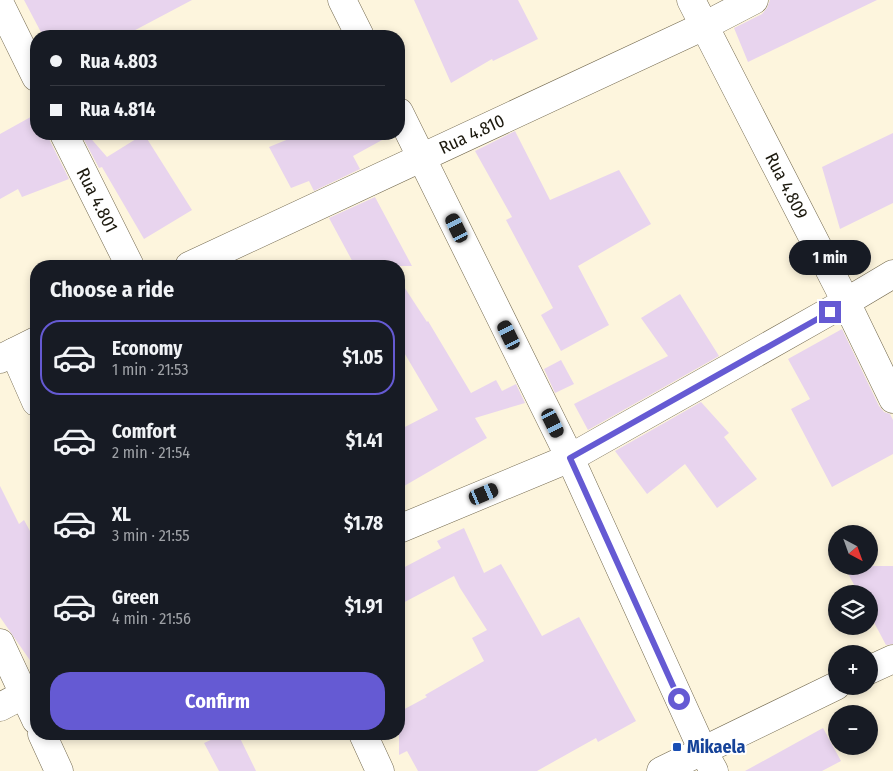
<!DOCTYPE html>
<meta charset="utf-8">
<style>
:root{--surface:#171b24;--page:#242831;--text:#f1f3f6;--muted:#9ea1a6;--line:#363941;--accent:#655ad3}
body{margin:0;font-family:"Fira Sans Condensed",sans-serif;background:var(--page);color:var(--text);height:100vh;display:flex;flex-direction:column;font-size:19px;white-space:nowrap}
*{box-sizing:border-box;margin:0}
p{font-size:16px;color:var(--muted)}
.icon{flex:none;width:28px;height:28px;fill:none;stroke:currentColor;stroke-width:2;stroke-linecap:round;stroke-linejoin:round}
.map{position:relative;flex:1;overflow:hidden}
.details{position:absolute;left:30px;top:260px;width:375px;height:480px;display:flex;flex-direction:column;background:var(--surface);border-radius:20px;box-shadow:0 2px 8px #0003}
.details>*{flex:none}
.banner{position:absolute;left:30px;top:30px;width:375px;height:110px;border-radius:20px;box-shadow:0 2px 8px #0003;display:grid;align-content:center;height:110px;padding:0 20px;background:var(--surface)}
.needle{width:32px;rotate:139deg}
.buttons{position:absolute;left:828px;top:525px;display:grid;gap:10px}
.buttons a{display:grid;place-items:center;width:50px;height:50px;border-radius:50%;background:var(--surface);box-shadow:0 2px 8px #0003;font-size:25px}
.end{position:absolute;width:22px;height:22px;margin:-11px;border:6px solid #655ad3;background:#fff;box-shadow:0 0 0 2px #fff}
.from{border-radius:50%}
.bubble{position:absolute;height:35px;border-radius:18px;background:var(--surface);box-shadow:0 2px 8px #0003;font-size:16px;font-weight:700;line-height:35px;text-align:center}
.car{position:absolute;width:15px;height:30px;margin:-15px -8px;border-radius:6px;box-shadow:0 0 4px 1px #0007;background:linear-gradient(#222 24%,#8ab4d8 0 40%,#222 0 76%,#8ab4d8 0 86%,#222 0)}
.banner b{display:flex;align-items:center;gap:18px;height:48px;font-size:19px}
.banner b+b{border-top:1px solid var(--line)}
.banner i{width:12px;height:12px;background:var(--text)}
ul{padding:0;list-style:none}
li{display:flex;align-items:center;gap:15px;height:75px;margin:0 10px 8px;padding:0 10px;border:2px solid transparent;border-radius:20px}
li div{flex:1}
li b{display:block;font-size:19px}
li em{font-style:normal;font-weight:700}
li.on{border-color:var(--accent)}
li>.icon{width:45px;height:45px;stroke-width:1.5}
h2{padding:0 20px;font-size:22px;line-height:60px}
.action{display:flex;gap:10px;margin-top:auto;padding:10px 20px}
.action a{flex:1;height:58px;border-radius:20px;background:var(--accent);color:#fff;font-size:20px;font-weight:700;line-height:58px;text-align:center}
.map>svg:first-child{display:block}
</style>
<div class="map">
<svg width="893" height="771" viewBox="0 0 893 771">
<rect width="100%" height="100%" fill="#fdf5dd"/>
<path fill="#e8d4ee" d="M24,0h168l-68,36h-81z
M414,0h104l20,39 -45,22 -1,-2 -41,24z
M770,0h107l-129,62 -14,-34 28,-14 5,-6z
M36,114v20h12l2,7 19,38 -47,18 -4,-8 -18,10v-65z
M515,131l35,69 69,-30 32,54 -73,42 31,59 -48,26 -20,-36 12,-7 -47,-88 6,-3 -37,-66z
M893,133v70l-53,26 -18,-62z
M81,134h6l20,23 37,-23 48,76 -48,29 -42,-72 -3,1z
M301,134h92l-40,22 7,13 -46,22 -5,-10 -18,7 -22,-41z
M375,197l37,69h-57l-26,-48z
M399,279l28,43 1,-1 43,72 25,-13 6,11 14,-7 9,19 -50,15 12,20 -88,51v-59l39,-20 -39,-66z
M680,294l39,62 -131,74 -14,-26 94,-48 -27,-38z
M842,329l37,77 5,6 6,2 3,6v34l-61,33 -41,-78 19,-10 -22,-40z
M561,360l13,24 -19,9 -11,-24z
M701,402l28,31 -5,4 33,42 -40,29 -32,-44 -38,30 -32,-43z
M0,486l19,38 5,-4 12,22v127l-36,-52z
M464,528l20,45 17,-9 41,72 37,-19 57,104 -38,21 -2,-4 -59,33h-119l-11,-20 -8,4v-43l28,-15 -2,-2 59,-34 -12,-23 15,-8 -27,-42 -6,-12 -55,29v-35l42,-22 -4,-7z
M844,566h49v78l-7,1 -17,-32v-19h-10z
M823,728l18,33 -19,10h-77z
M224,734h14l18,37h-37l-15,-28z"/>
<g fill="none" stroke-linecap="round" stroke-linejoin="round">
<defs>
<g id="minor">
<path d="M342,0l18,36"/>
<path id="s1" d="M691,0l155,302 47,97"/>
<path d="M0,4l36,73"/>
<path d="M399,112l171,346 133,293 11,20"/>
<path id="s2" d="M64,134l66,132"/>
<path id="s3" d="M189,266l515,-240 50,-26"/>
<path d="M14,352l22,50"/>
<path d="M0,359l36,-18"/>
<path d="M399,529l171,-71 276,-156 47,-28"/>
<path d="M0,643l36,77"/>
<path d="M0,707l36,-19"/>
<path d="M42,734l17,37"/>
<path d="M363,734l17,37"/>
</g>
<path id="secondary" d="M869,670l24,-11
M661,771l175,-85"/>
</defs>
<use href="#minor" stroke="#73694f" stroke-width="29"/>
<use href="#secondary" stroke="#73694f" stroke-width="29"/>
<use href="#minor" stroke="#fff" stroke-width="28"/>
<use href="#secondary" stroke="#fff" stroke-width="28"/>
</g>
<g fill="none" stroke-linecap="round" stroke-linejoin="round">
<path stroke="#655ad3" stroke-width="6" d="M679,699l-109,-241 260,-146"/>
</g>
<rect fill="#1a4fb4" stroke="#fff" stroke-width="2" x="672" y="742" width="10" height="10" rx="2.5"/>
<g text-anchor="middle" stroke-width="4" stroke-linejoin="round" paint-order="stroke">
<g font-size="18" fill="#1c190e" stroke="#fff">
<text dy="6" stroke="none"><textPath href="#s3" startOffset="312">Rua 4.810</textPath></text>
<text dy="6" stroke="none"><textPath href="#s1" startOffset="209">Rua 4.809</textPath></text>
<text dy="6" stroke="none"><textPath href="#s2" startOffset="74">Rua 4.801</textPath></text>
</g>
<g font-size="18" font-weight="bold" fill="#164399" stroke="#fff" text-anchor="start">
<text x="687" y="753">Mikaela</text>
</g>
</g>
</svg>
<div class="buttons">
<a><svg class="needle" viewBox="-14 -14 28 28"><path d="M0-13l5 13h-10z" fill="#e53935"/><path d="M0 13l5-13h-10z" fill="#9ea1a6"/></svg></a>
<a><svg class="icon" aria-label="layers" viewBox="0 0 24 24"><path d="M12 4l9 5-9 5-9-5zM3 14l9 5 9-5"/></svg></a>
<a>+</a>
<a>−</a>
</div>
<i class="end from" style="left:679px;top:699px"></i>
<i class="end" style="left:830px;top:312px"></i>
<div class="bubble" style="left:789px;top:240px;width:82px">1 min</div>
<i class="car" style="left:457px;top:228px;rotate:334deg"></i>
<i class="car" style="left:509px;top:335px;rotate:334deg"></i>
<i class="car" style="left:553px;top:423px;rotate:154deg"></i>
<i class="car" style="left:484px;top:494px;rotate:67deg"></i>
<div class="banner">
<b><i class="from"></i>Rua 4.803</b>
<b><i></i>Rua 4.814</b>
</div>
<section class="details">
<h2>Choose a ride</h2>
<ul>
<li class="on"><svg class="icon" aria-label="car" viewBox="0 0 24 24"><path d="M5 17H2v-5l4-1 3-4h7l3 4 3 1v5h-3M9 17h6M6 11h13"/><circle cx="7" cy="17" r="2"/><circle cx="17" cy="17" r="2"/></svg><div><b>Economy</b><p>1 min · 21:53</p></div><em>$1.05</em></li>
<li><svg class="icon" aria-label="car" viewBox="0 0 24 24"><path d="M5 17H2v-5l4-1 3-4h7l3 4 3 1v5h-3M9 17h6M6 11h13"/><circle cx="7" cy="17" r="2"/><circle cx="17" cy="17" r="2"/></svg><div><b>Comfort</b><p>2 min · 21:54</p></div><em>$1.41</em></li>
<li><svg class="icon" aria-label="car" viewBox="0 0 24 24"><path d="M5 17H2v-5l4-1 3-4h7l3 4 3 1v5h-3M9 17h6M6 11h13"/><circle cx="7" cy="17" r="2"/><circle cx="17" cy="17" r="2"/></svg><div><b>XL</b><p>3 min · 21:55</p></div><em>$1.78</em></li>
<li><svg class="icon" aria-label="car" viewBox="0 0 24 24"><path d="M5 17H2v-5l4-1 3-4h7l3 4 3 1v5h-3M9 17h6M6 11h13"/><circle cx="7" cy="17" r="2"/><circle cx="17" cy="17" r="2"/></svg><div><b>Green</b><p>4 min · 21:56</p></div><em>$1.91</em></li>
</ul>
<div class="action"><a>Confirm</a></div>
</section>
</div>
